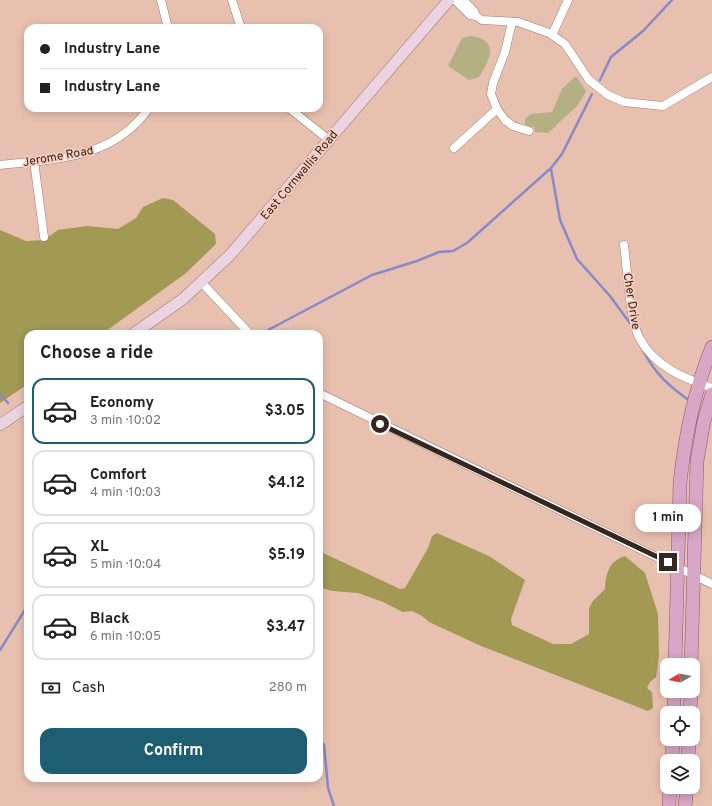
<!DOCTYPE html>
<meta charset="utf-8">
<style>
:root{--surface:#fff;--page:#f6f6f6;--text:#222;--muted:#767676;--line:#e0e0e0;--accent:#1d5e73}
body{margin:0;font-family:Overpass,sans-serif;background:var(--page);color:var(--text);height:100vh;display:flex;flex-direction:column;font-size:15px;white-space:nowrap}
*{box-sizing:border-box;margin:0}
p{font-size:13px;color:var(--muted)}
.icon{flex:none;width:22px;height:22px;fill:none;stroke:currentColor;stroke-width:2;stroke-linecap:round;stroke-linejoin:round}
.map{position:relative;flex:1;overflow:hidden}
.drawer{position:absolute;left:24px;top:330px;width:299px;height:452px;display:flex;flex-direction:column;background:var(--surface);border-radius:12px;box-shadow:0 2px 10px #0003}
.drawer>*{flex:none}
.banner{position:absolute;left:24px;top:24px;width:299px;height:88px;border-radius:12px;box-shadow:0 2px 10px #0003;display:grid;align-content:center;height:88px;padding:0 16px;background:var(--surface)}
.needle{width:26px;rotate:261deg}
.controls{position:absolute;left:660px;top:658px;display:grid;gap:8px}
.controls a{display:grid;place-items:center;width:40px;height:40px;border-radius:8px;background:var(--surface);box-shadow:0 2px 10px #0003;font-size:20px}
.end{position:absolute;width:18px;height:18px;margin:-9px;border:5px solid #352620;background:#fff;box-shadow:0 0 0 2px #fff}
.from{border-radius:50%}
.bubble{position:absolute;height:28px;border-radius:12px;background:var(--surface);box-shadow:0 2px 10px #0003;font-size:13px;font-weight:700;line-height:28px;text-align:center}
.banner b{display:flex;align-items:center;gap:14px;height:38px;font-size:15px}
.banner b+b{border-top:1px solid var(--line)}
.banner i{width:10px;height:10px;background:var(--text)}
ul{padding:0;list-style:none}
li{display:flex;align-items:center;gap:12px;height:66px;margin:0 8px 6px;padding:0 8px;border:2px solid var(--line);border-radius:12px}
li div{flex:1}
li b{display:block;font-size:15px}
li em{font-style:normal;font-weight:700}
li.on{border-color:var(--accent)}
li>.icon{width:36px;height:36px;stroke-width:1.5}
h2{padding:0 16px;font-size:18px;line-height:48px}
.pay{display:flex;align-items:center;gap:10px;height:44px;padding:0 16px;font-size:15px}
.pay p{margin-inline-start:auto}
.cta{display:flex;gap:8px;margin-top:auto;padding:8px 16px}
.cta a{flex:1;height:46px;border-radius:12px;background:var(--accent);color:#fff;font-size:16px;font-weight:700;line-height:46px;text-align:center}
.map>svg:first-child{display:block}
</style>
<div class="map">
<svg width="712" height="806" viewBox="0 0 712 806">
<rect width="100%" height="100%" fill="#e8c0b0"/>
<path fill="#b4b084" d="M471,36c29,4 19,24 8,41l-10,3 -21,-14 14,-28z
M576,76l10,15 -8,14 -30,28 -13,-1 -1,-5 -9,-2v-6l6,-5 21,-2 10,-23z"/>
<path fill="#a19954" d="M163,198l10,2 42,34 1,10 -30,29 -84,61h-74v50l-28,19v-173l26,11 18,-1 14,-10 29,-4 31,3 18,-11 7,-11z
M437,533l52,23 36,24 -14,39 1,6 41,19h18l18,-10v-25l3,-7 13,-13c1,-16 4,-28 20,-33l20,17 13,41 1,41 -3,22 -6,5 -3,6 5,4 1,16 -5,3 -167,-65 -52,-24 -7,-6 -10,-5 -9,1 -20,-10 -25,-9 -26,-2 -13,-4v-36l81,38 5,-1 23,-40 4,-12z"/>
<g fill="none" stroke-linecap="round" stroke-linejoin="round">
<path stroke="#8889c6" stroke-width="2.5" d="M600,80l11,-23 32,-26 29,-31
M551,169l9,51 17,39 33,37 22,30
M268,330l104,-55 45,-14 22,-9 14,-1 14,-8 84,-75 11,-14 30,-60
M643,350c11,23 27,37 47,51
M0,394l8,9
M0,650l28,-45
M319,739l5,6 4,43 6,18"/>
<defs>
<path id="street" d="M161,0l7,28
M232,0l9,28
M455,0l15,15 6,1 -2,-5 -11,-11
M476,16l6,4 36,2 31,11 16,11 24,36 19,15 16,7 39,4 49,-29
M512,22l-7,30 -12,31 -2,11 6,15 8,11 8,6 16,5
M552,35l16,-35
M289,108l40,32
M454,148l43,-39
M34,161l10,76
M0,165c57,-6 113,-6 149,-57
M624,245c3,22 6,78 16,94 15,28 44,39 72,49
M202,283l48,51
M319,393l393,191"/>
<path id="secondary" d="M133,334l50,-35 47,-44 219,-255
M0,425l28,-19"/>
<path id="primary" d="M675,665l5,-182c5,-47 14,-92 32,-136
M691,665l6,-204 7,-40 8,-27
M674,713v-22
M690,713l1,-22
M672,761l1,-22
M688,761l1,-22
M669,806l1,-19
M685,806l2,-19"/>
</defs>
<use href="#street" stroke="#a07b6c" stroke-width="9"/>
<use href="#secondary" stroke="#a07b6c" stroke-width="12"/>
<use href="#primary" stroke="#8d5472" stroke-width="14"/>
<use href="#street" stroke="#fff" stroke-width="8"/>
<use href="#secondary" stroke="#ebd3e2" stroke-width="11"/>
<use href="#primary" stroke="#d7a7c5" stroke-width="13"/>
</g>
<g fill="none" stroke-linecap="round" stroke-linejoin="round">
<path stroke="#352620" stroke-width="5" d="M380,424l288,138"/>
</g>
<g text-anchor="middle" stroke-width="3.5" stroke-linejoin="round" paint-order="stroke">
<g font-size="12" fill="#352620" stroke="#f6cdbd">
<text transform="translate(58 156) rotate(-10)" y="4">Jerome Road</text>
<text transform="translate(299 175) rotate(-50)" y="4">East Cornwallis Road</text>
<text transform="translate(632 301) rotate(81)" y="4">Cher Drive</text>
</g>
</g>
</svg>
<div class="controls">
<a><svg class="needle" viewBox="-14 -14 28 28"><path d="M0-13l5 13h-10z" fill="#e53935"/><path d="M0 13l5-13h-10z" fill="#767676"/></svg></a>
<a><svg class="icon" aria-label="locate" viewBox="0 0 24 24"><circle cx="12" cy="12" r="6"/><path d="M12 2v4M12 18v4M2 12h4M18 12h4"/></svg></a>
<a><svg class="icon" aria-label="layers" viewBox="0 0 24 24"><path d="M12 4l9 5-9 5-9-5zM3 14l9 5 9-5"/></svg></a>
</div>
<i class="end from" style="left:380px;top:424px"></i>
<i class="end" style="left:668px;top:562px"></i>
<div class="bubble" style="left:635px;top:504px;width:66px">1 min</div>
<div class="banner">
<b><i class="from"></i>Industry Lane</b>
<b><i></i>Industry Lane</b>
</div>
<section class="drawer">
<h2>Choose a ride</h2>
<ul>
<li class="on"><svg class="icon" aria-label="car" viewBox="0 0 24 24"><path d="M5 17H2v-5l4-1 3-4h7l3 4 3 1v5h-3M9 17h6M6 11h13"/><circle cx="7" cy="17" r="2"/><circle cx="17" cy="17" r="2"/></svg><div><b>Economy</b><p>3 min · 10:02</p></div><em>$3.05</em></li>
<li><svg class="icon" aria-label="car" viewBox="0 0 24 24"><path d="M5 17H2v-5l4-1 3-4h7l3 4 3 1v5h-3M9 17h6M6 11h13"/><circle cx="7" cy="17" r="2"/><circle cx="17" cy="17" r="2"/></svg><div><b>Comfort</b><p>4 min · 10:03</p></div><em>$4.12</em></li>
<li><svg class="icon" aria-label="car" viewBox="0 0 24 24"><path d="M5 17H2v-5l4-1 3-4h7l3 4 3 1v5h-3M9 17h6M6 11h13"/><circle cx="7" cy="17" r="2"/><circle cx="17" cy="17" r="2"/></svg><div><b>XL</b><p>5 min · 10:04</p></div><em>$5.19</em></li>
<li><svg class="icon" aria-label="car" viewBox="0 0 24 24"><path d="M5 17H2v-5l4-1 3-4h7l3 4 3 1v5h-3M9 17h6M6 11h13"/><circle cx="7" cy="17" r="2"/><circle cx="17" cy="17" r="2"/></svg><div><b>Black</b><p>6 min · 10:05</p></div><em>$3.47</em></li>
</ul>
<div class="pay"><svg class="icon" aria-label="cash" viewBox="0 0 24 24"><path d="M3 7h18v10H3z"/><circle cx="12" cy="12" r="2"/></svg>Cash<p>280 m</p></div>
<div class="cta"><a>Confirm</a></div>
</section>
</div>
